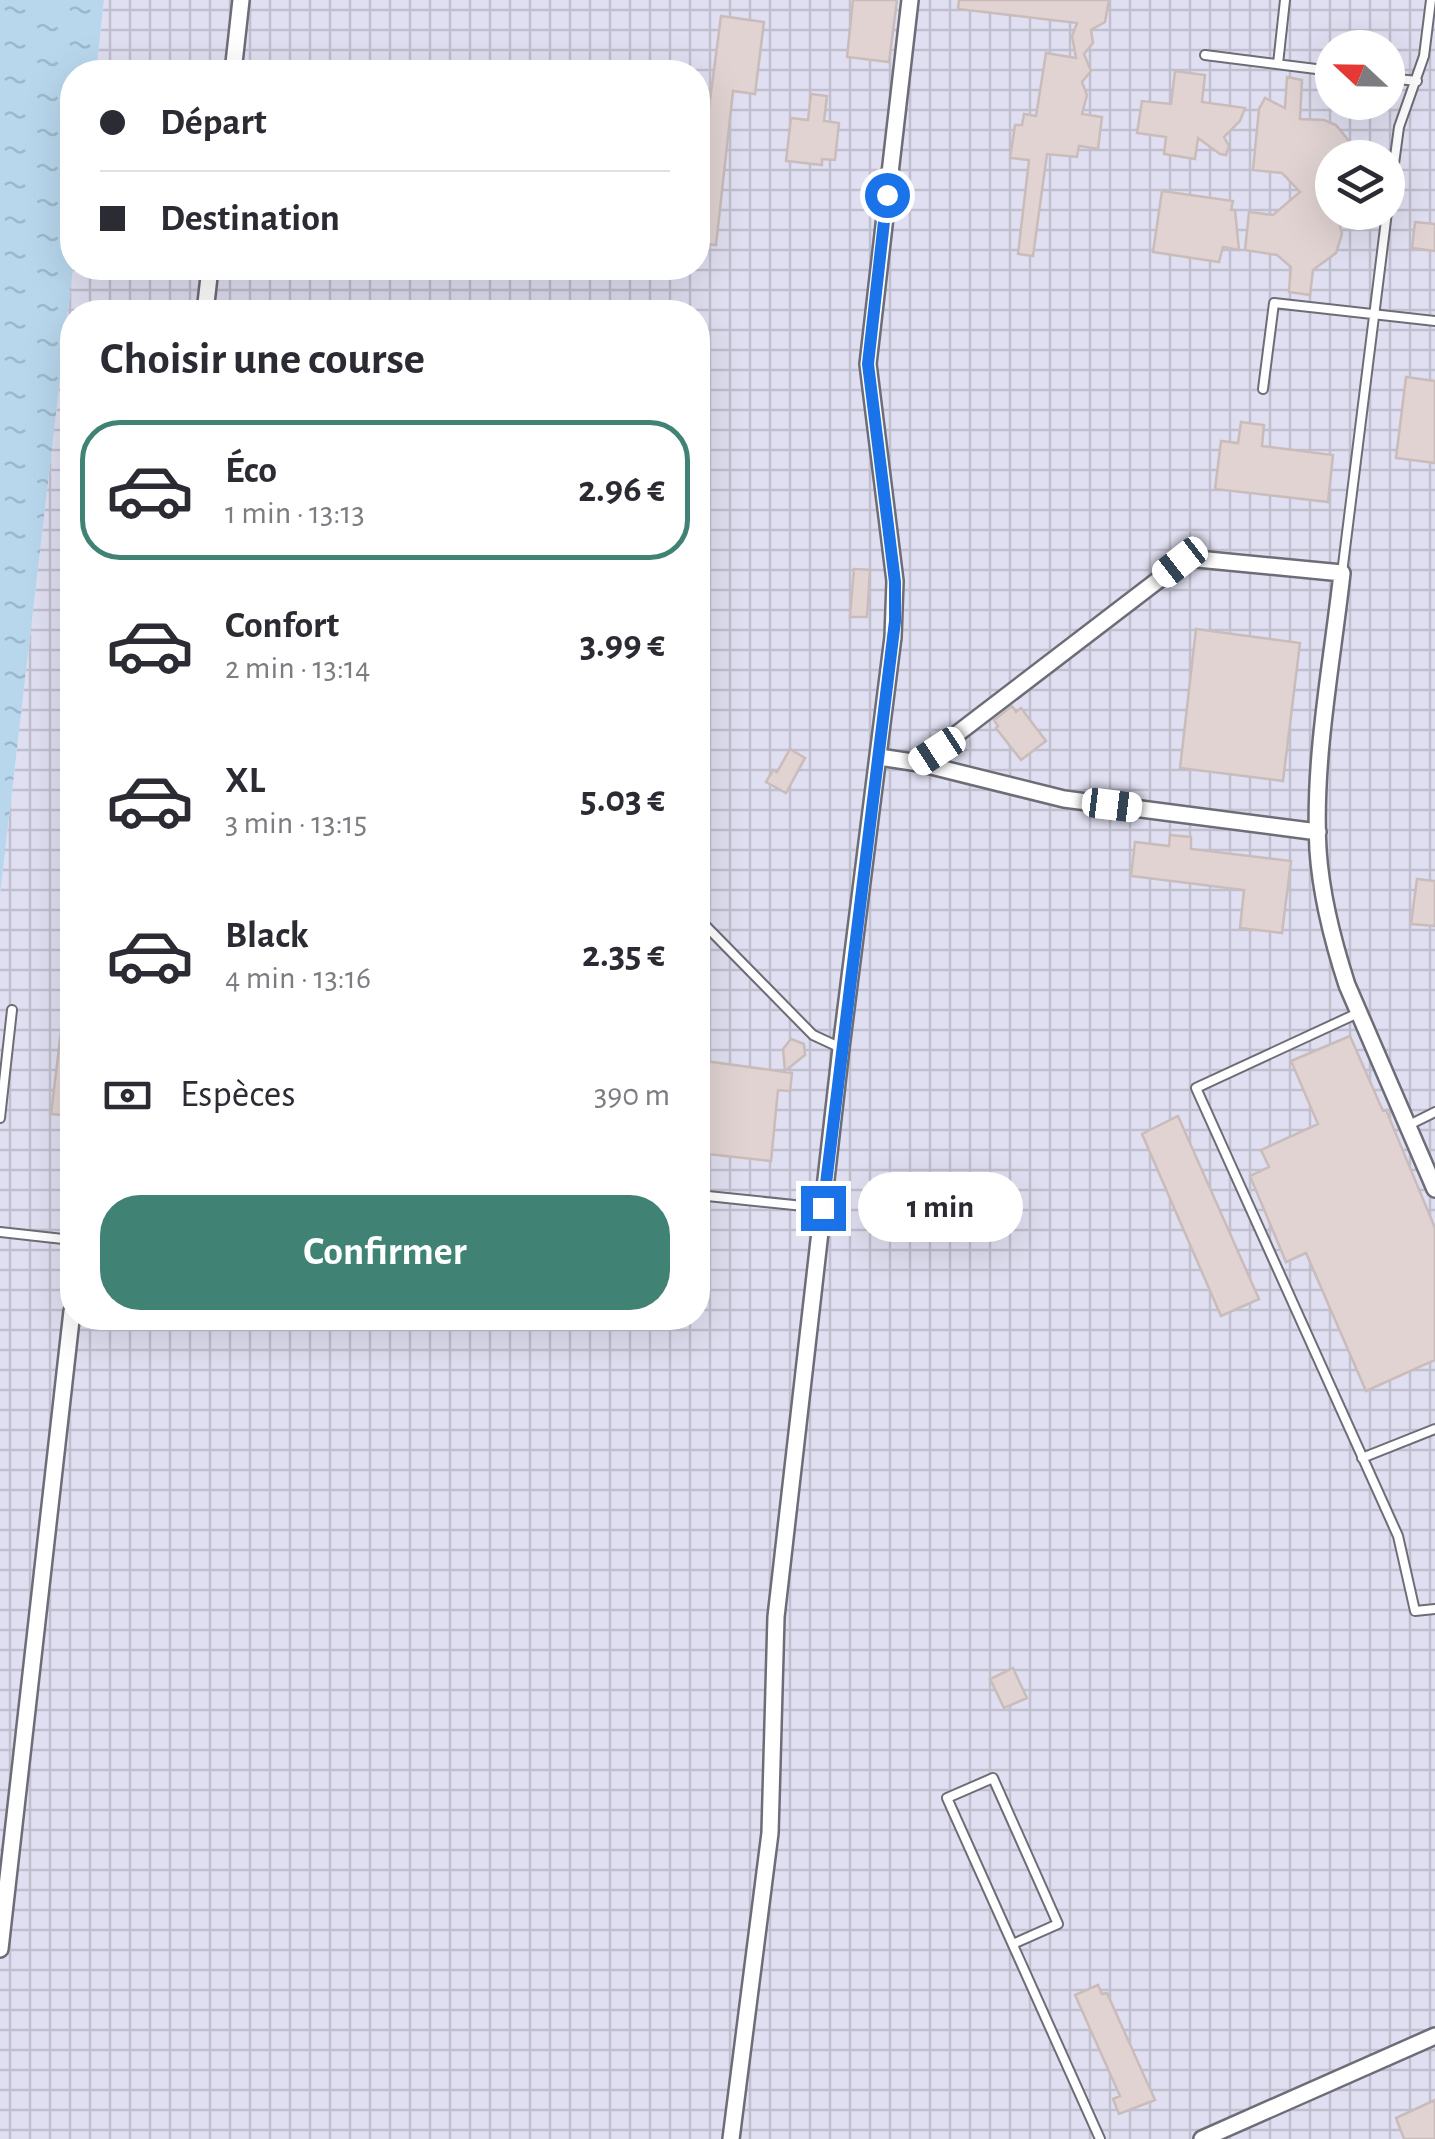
<!DOCTYPE html>
<html lang="fr">
<meta charset="utf-8">
<style>
:root{--surface:#fff;--page:#f7f7f7;--text:#2b2b33;--muted:#7c7c81;--line:#e1e1e2;--accent:#408375}
body{margin:0;font-family:"Alegreya Sans",sans-serif;background:var(--page);color:var(--text);height:100vh;display:flex;flex-direction:column;font-size:38px;white-space:nowrap}
*{box-sizing:border-box;margin:0}
p{font-size:32px;color:var(--muted)}
.icon{flex:none;width:55px;height:55px;fill:none;stroke:currentColor;stroke-width:2;stroke-linecap:round;stroke-linejoin:round}
.map{position:relative;flex:1;overflow:hidden}
.details{position:absolute;left:60px;top:300px;width:650px;height:1030px;display:flex;flex-direction:column;background:var(--surface);border-radius:40px;box-shadow:0 10px 40px #0002}
.details>*{flex:none}
.top-card{position:absolute;left:60px;top:60px;width:650px;height:220px;border-radius:40px;box-shadow:0 10px 40px #0002;display:grid;align-content:center;height:220px;padding:0 40px;background:var(--surface)}
.needle{width:65px;rotate:292deg}
.controls{position:absolute;left:1315px;top:30px;display:grid;gap:20px}
.controls a{display:grid;place-items:center;width:90px;height:90px;border-radius:50%;background:var(--surface);box-shadow:0 10px 40px #0002;font-size:50px}
.end{position:absolute;width:45px;height:45px;margin:-22px;border:12px solid #1a73e8;background:#fff;box-shadow:0 0 0 5px #fff}
.from{border-radius:50%}
.bubble{position:absolute;height:70px;border-radius:35px;background:var(--surface);box-shadow:0 10px 40px #0002;font-size:32px;font-weight:700;line-height:70px;text-align:center}
.car{position:absolute;width:30px;height:60px;margin:-30px -15px;border-radius:12px;box-shadow:0 0 8px 2px #0007;background:linear-gradient(#fff 24%,#345 0 40%,#fff 0 76%,#345 0 86%,#fff 0)}
.top-card b{display:flex;align-items:center;gap:35px;height:95px;font-size:38px}
.top-card b+b{border-top:2px solid var(--line)}
.top-card i{width:25px;height:25px;background:var(--text)}
ul{padding:0;list-style:none}
li{display:flex;align-items:center;gap:30px;height:140px;margin:0 20px 15px;padding:0 20px;border:5px solid transparent;border-radius:40px}
li div{flex:1}
li b{display:block;font-size:38px}
li em{font-style:normal;font-weight:700}
li.selected{border-color:var(--accent)}
li>.icon{width:90px;height:90px;stroke-width:1.5}
h2{padding:0 40px;font-size:45px;line-height:120px}
.pay{display:flex;align-items:center;gap:25px;height:110px;padding:0 40px;font-size:38px}
.pay p{margin-inline-start:auto}
.primary-button{display:flex;gap:20px;margin-top:auto;padding:20px 40px}
.primary-button a{flex:1;height:115px;border-radius:40px;background:var(--accent);color:#fff;font-size:40px;font-weight:700;line-height:115px;text-align:center}
.map>svg:first-child{display:block}
</style>
<div class="map">
<svg width="1435" height="2139" viewBox="0 0 1435 2139">
<defs>
<pattern id="industrial-grid" width="8" height="8" patternUnits="userSpaceOnUse" patternTransform="scale(2.5)"><rect width="8" height="8" fill="#dfdff1"/><path d="M0 4h8M4 0v8" fill="none" stroke="#bfbfcf"/></pattern>
<pattern id="water-ripples" width="26" height="14" patternUnits="userSpaceOnUse" patternTransform="scale(2.5)"><rect width="26" height="14" fill="#b8d7ed"/><path d="M2 4q2-2 4 0t4 0M15 11q2-2 4 0t4 0" fill="none" stroke="#9eb8cb"/></pattern>
</defs>
<rect width="100%" height="100%" fill="#ebebf6"/>
<path fill="url(#industrial-grid)" fill-rule="evenodd" d="M104,0h1331v2139h-1435v-1244l73,-627h625v-196h-602zM1332,48h56v54h-56zM1332,158h56v54h-56zM72,312h626v1006h-626z"/>
<path fill="url(#water-ripples)" d="M0,0h104l-8,72h-24l1,196 -73,627z"/>
<path fill="#e0d3d2" stroke="#c9bcbb" stroke-width="2.5" d="M853,0h44l-8,62 -42,-5z
M959,0h150l-4,22 -14,8 2,13 -9,11 7,17 -9,11 5,13 -5,19 20,3 -4,32 -19,-3 -2,11 -30,-3 -14,102 -15,-2 11,-94 -19,-2 5,-33h7l2,-11 12,2 10,-63 30,5 -4,-22 5,-13 -119,-14z
M721,16l43,6 -9,72 -22,-3 -17,154 -18,-2v-51z
M1175,71l30,4 -3,27 43,6 -5,13 -16,16 5,9 -3,9 -6,-1 -22,-16 -3,21 -31,-5 2,-17 -29,-4 5,-32 29,3z
M1287,77l15,3 -2,39 24,1 12,5 13,16 3,17h-20v29l-14,8 14,12v5l5,2 5,20 -6,19 -23,17 -3,25 -21,-3 2,-25 -14,-12 -32,-5 4,-38 24,3 27,-23 -18,-19 -29,-3 6,-61 6,-11 20,10z
M811,94l16,2 -3,25 15,2 -4,37 -13,-1v6l-36,-4 5,-43 17,2z
M1162,191l71,10 -2,9h4l4,40 -16,-3 -4,15 -66,-10z
M1415,222l20,2v27l-23,-3z
M1406,377l29,4v82l-39,-5z
M1241,422l23,3 -2,21 71,9 -5,47 -113,-13 6,-48 17,2z
M854,569l16,1 -3,47h-17z
M1196,629l104,14 -17,138 -103,-13z
M1012,706l4,6 5,-4 25,33 -25,19 -25,-32 2,-2 -4,-6z
M790,749l15,9 -19,35 -20,-11 7,-12 4,2z
M1170,835l21,2v12l100,12 -9,72 -42,-5 4,-38 -113,-14 4,-34 34,4z
M1417,879l18,2v45l-24,-2z
M63,1015l9,1v100l-21,-2z
M1350,1036l33,75 3,-1 49,118v132l-69,31 -60,-138 -20,9 -36,-86 19,-9 -8,-17 57,-26 -27,-63z
M791,1039l13,5 1,11 -20,16 -2,-22z
M698,1060l94,13 -2,18 -12,-1 -7,71 -73,-8z
M1178,1116l81,183 -38,17 -79,-182z
M1013,1668l14,30 -23,10 -14,-29z
M1098,1985l4,9 5,-1 48,107 -36,14 -6,-15 7,-3 -45,-101z
M1435,2100v39h-31l-8,-21z"/>
<g fill="none" stroke-linecap="round" stroke-linejoin="round">
<defs>
<path id="lane" d="M1205,55l127,16
M1278,64l7,-64
M1388,78l29,3
M1388,208l11,-81 25,-71 7,-56
M1263,389l11,-86 161,18
M1342,573l45,-361
M698,918l115,117 28,13
M1358,1013l-162,75 202,448 17,75 20,-2
M0,1118l12,-108
M1407,1126l28,-14
M698,1195l125,13
M0,1232l72,8
M1362,1458l73,-29
M1013,1944l45,-20 -65,-146 -46,20 153,341"/>
<path id="street" d="M233,72l8,-72
M205,312l5,-44
M879,757l40,6 145,36 254,33
M919,763l268,-205 155,15c-10,91 -29,185 -24,277 3,45 15,92 29,135l88,204
M0,1949l72,-638
M731,2139l39,-306 6,-216 65,-569 52,-411 2,-56 -27,-217 42,-364
M1202,2139l233,-103"/>
</defs>
<use href="#lane" stroke="#6d6d77" stroke-width="12"/>
<use href="#street" stroke="#6d6d77" stroke-width="20"/>
<use href="#lane" stroke="#fff" stroke-width="8"/>
<use href="#street" stroke="#fff" stroke-width="15"/>
</g>
<g fill="none" stroke-linecap="round" stroke-linejoin="round">
<path stroke="#1a73e8" stroke-width="12" d="M823,1208l72,-587v-39l-27,-218 19,-169"/>
</g>
</svg>
<div class="controls">
<a><svg class="needle" viewBox="-14 -14 28 28"><path d="M0-13l5 13h-10z" fill="#e53935"/><path d="M0 13l5-13h-10z" fill="#7c7c81"/></svg></a>
<a><svg class="icon" aria-label="layers" viewBox="0 0 24 24"><path d="M12 4l9 5-9 5-9-5zM3 14l9 5 9-5"/></svg></a>
</div>
<i class="end from" style="left:887px;top:195px"></i>
<i class="end" style="left:823px;top:1208px"></i>
<div class="bubble" style="left:858px;top:1172px;width:165px">1 min</div>
<i class="car" style="left:1180px;top:562px;rotate:232deg"></i>
<i class="car" style="left:937px;top:751px;rotate:237deg"></i>
<i class="car" style="left:1112px;top:805px;rotate:97deg"></i>
<div class="top-card">
<b><i class="from"></i>Départ</b>
<b><i></i>Destination</b>
</div>
<section class="details">
<h2>Choisir une course</h2>
<ul>
<li class="selected"><svg class="icon" aria-label="car" viewBox="0 0 24 24"><path d="M5 17H2v-5l4-1 3-4h7l3 4 3 1v5h-3M9 17h6M6 11h13"/><circle cx="7" cy="17" r="2"/><circle cx="17" cy="17" r="2"/></svg><div><b>Éco</b><p>1 min · 13:13</p></div><em>2.96 €</em></li>
<li><svg class="icon" aria-label="car" viewBox="0 0 24 24"><path d="M5 17H2v-5l4-1 3-4h7l3 4 3 1v5h-3M9 17h6M6 11h13"/><circle cx="7" cy="17" r="2"/><circle cx="17" cy="17" r="2"/></svg><div><b>Confort</b><p>2 min · 13:14</p></div><em>3.99 €</em></li>
<li><svg class="icon" aria-label="car" viewBox="0 0 24 24"><path d="M5 17H2v-5l4-1 3-4h7l3 4 3 1v5h-3M9 17h6M6 11h13"/><circle cx="7" cy="17" r="2"/><circle cx="17" cy="17" r="2"/></svg><div><b>XL</b><p>3 min · 13:15</p></div><em>5.03 €</em></li>
<li><svg class="icon" aria-label="car" viewBox="0 0 24 24"><path d="M5 17H2v-5l4-1 3-4h7l3 4 3 1v5h-3M9 17h6M6 11h13"/><circle cx="7" cy="17" r="2"/><circle cx="17" cy="17" r="2"/></svg><div><b>Black</b><p>4 min · 13:16</p></div><em>2.35 €</em></li>
</ul>
<div class="pay"><svg class="icon" aria-label="cash" viewBox="0 0 24 24"><path d="M3 7h18v10H3z"/><circle cx="12" cy="12" r="2"/></svg>Espèces<p>390 m</p></div>
<div class="primary-button"><a>Confirmer</a></div>
</section>
</div>
